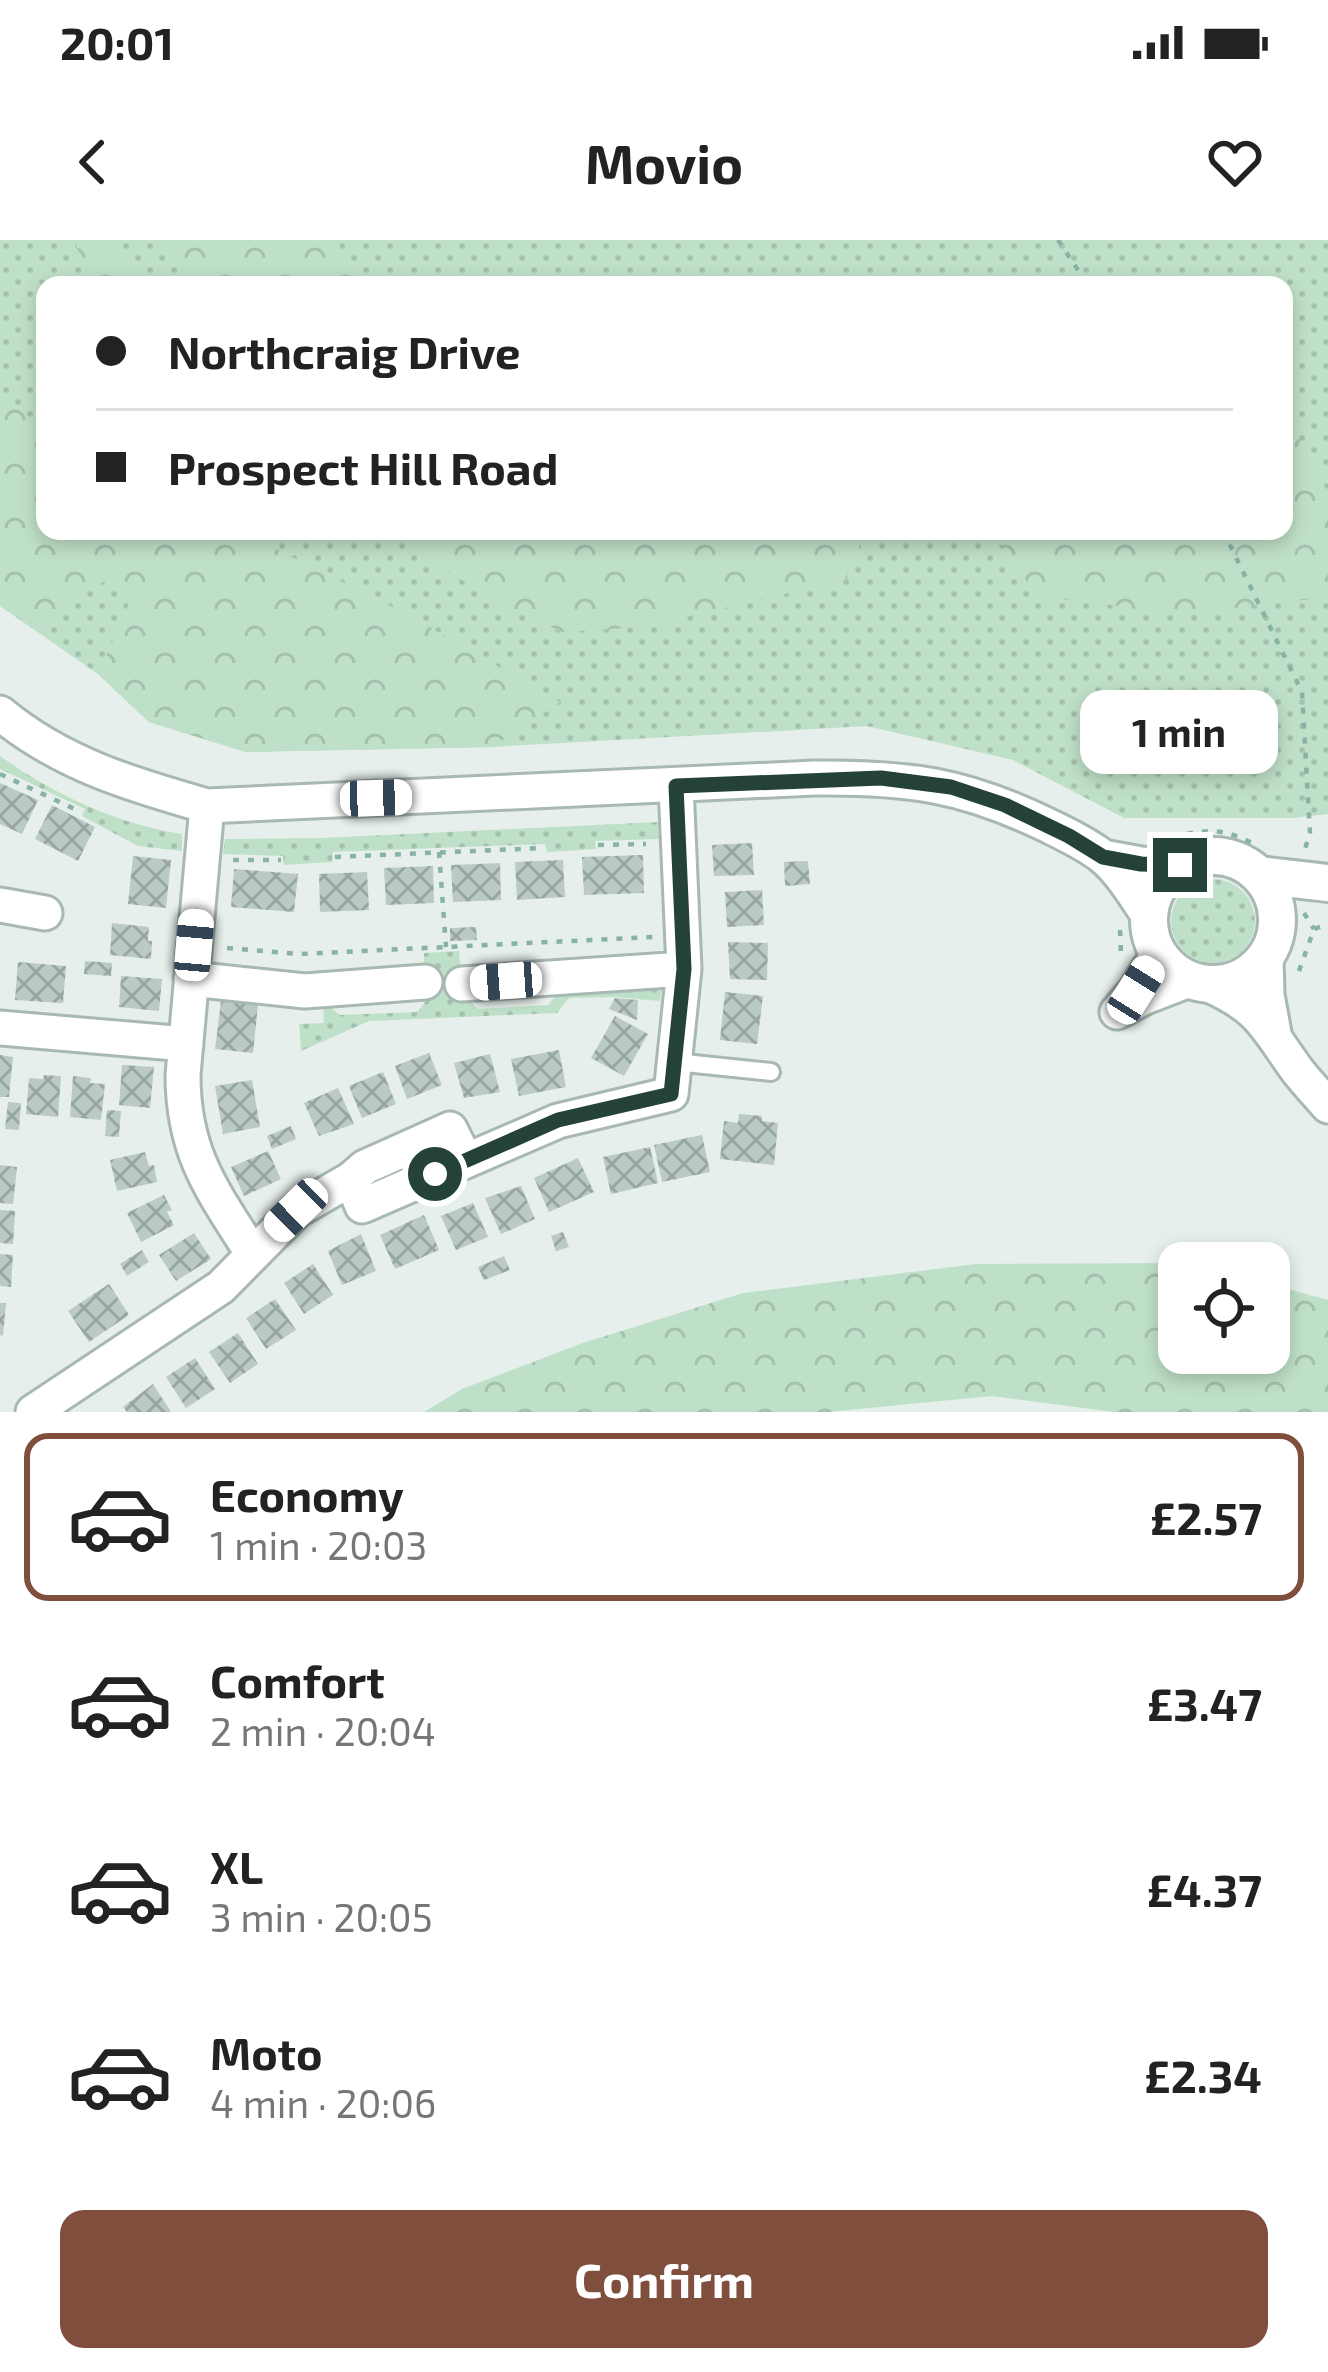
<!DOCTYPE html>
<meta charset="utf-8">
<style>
:root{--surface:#fff;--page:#f6f6f6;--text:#222;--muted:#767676;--line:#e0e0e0;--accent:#804e3d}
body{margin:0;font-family:"Exo 2",sans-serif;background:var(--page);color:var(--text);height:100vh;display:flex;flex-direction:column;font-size:45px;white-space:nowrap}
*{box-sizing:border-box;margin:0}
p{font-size:39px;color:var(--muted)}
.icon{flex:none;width:66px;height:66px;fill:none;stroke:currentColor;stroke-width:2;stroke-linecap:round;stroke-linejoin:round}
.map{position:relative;height:1172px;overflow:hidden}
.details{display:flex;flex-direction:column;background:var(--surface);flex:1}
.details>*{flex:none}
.guide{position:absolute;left:36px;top:36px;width:1257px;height:264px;border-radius:24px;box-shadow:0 6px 18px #0003;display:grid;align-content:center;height:264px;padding:0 60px;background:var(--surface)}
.buttons{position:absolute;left:1158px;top:1002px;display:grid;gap:24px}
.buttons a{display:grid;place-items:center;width:132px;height:132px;border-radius:24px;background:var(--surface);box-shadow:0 6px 18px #0003;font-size:60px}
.end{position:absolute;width:54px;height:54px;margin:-27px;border:15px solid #24423a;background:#fff;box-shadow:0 0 0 6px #fff}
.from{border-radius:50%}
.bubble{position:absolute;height:84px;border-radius:24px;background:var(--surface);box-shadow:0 6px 18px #0003;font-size:39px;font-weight:700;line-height:84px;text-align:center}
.car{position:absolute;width:36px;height:72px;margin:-36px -18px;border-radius:15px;box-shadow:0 0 9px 3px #0007;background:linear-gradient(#fff 24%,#345 0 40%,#fff 0 76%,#345 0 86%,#fff 0)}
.guide b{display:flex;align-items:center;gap:42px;height:114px;font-size:45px}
.guide b+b{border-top:3px solid var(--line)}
.guide i{width:30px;height:30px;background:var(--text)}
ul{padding:21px 0 0;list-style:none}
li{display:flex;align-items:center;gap:36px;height:168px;margin:0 24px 18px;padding:0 36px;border:6px solid transparent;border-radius:24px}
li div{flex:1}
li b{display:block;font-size:45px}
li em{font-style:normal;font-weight:700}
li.current{border-color:var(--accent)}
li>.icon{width:108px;height:108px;stroke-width:1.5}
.button{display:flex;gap:24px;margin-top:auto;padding:24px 60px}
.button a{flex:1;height:138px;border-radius:24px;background:var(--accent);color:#fff;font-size:48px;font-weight:700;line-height:138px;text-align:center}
.status{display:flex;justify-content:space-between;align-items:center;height:84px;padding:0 60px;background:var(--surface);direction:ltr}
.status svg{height:33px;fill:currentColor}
header{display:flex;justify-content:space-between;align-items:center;height:156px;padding:0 60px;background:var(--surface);font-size:54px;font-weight:700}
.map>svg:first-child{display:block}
</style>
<div class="status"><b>20:01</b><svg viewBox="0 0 49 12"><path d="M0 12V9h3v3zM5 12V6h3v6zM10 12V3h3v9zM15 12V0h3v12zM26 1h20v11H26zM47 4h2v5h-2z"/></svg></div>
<header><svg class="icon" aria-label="back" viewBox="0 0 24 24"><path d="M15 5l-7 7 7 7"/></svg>Movio<svg class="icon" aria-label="heart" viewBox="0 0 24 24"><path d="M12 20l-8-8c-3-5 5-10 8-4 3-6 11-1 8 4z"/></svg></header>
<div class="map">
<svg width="1328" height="1172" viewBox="0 0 1328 1172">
<defs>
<pattern id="grass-dots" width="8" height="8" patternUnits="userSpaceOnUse" patternTransform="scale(3)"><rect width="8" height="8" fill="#bfe0c8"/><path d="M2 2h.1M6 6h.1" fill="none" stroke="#a4c1ad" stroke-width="1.8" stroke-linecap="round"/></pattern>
<pattern id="forest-crowns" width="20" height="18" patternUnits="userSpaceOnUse" patternTransform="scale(3)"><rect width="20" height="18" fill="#bfe0c8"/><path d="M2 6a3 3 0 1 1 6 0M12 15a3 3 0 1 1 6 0" fill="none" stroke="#a4c1ad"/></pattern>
<pattern id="building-cross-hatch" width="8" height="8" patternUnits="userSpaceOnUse" patternTransform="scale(3)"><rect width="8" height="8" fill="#bbcac4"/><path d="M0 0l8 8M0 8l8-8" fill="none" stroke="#98a6a0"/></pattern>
</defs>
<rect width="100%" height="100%" fill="#e6efeb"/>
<path fill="url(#grass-dots)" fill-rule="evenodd" d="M0,0h1328v574l-35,4h-169l-111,-58 -146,-34 -375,21 -246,5 -97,-30 -51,-48 -98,-68zM45,45h1239v246h-1239z
M0,516c53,38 117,68 182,78v17l-44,-5 -56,-30 3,-7 -85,-40z
M658,582l1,17 -64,2 1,8 -49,3 -2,-8 -212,8 -1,10 -48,3 -1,-9 -60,-2 2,-15 98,-1z
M1171 681a42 42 0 1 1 84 0a42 42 0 1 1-84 0Z
M459,711l4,44 15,14 70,-4 11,-13 103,-5 -2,14 -45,-4 -46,1 -12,15 -188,8 -68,30 -2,-27 25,-1 -1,-21 17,13 77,-3 13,-16 -6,-25v-18z"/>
<path fill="url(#forest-crowns)" d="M74,0h39l29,45h-50z
M157,0h181l15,45h-164z
M0,155l45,36v100h226l3,17 136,68 150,86 -68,45 -246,5 -97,-30 -51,-48 38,-86 -33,-6 -69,46 -34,-22z
M1284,171l44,82v104l-143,17 -148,-18 -46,-65h293z
M400,291h465l-19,49 -204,47 -80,5 -62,-28 -73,-46z
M1179,1023v90h90v-69l59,16v112h-214l-122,-16 -164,16h-404l38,-23 121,-46 160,-50 233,-29z"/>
<path fill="url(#building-cross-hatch)" d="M0,543l38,17 -16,34 -22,-10z
M52,565l43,22 -17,34 -43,-22z
M752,603l2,32 -40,1 -2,-31z
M643,615l1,38 -60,2 -2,-38z
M133,616l38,4 -5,48 -38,-4z
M563,620l2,37 -48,3 -2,-38z
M808,621l2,23 -25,2 -1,-24z
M500,623l1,37 -48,2 -2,-37z
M433,626l1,37 -48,2 -2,-37z
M234,629l64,5 -4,38 -63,-5z
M367,632l2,38 -49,2 -1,-38z
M762,650l2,35 -37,2 -2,-35z
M112,683l37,4 -1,14h4l-1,18 -41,-4z
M476,687l1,13 -27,1v-13z
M728,702l40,1 -1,37 -37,-1z
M85,721l27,2 -1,13 -27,-2z
M18,722l48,4 -3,37 -48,-3z
M121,736l41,3 -3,32 -40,-4z
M725,752l38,4 -6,48 -37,-4z
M615,758l23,2 -1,20 -28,-11z
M221,761l37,4 -5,48 -38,-4z
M615,776l33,18 -24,42 -33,-18z
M559,810l7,37 -47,9 -8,-37z
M429,813l13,32 -35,14 -12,-33z
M490,814l10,38 -36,6 -10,-35z
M0,815l13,2 -4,40h-9z
M122,825l32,2 -4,41 -31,-3z
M383,832l13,32 -34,14 -13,-32z
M44,835l17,1 -3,41 -32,-3 3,-36 14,1z
M73,836l18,2 -1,5 15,1 -4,36 -31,-3z
M252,840l8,47 -37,7 -8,-48z
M338,848l16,36 -35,12 -15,-33z
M8,862l13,1 -2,27 -14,-1z
M107,870l14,1 -2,26 -14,-1z
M739,874l23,2v5l16,2 -4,42 -54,-6 4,-38 14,2z
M291,886l5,13 -24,10 -5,-13z
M702,895l8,37 -48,10 -8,-37z
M650,907l8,36 -47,11 -8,-37z
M268,911l13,28 -37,17 -13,-29z
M145,912l4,14 5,-1 3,17 -40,9 -7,-31z
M578,918l16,34 -45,20 -15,-34z
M0,925l17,2 -4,37 -13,-1z
M521,946l14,33 -34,15 -16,-36z
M164,955l8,15 -5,2 7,13 -33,17 -14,-29z
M473,963l15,34 -32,13 -15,-34z
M0,970l15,1 -2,33 -13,-1z
M424,975l15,35 -44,19 -15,-34z
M563,992l6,15 -13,4 -5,-15z
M194,993l17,26 -35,22 -17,-26z
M361,994l15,37 -34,14 -14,-34z
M142,1010l7,12 -22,14 -7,-12z
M0,1014l13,1 -2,32 -11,-1z
M504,1016l6,14 -26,10 -6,-13z
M313,1024l20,31 -29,19 -20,-31z
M109,1044l20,31 -40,27 -21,-31z
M275,1059l21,31 -30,19 -20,-31z
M0,1063h6l-3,33 -3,-1z
M238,1093l20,31 -28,19 -21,-31z
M195,1118l20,31 -29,19 -20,-31z
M153,1144l18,28h-44l-4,-5z"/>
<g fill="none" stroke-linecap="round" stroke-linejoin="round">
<defs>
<path id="service" d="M675,822l96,10"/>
<path id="minor" d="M0,473c61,51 133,72 207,93l607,-28c93,-1 148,6 233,47 18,9 40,19 56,32 18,15 32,39 45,58
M207,566l-24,269c0,78 29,115 69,178
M1103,617l38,7 39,1
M0,665l45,8
M1266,717l1,38 7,38
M191,739l114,12 120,-9
M462,744l222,-15
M1209,745c53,24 56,41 88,85 9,12 21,24 31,36
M1122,766l14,-16 22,-36
M1117,772l28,-15 44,-17
M0,788l186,16
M351,939l14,-12 85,-38 16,32
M33,1172l188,-125 75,-76 55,-32 11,27 196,-85 113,-27 13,-125 -8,-183"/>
<path id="tertiary" d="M1149 680a64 64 0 1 1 128 0a64 64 0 1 1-128 0Z
M1259,635l69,8"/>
</defs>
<use href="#service" stroke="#a8b8b2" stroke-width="22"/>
<use href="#minor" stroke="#a8b8b2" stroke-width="39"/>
<use href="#tertiary" stroke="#a8b8b2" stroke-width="42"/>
<path stroke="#86b3a5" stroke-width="4.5" stroke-dasharray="6 9" stroke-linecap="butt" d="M1058,0l30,45
M1223,291l79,161 8,141 -5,16
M0,534l81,38
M1187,594c28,-6 44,-2 69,11
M598,605l48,-1
M439,612l7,95
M335,617l208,-9
M233,620h48
M1304,673l10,16
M1120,690l1,24
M227,708l73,6 353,-17
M1299,731l15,-42 14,-5"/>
<use href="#service" stroke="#fff" stroke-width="16"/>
<use href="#minor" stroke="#fff" stroke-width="33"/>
<use href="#tertiary" stroke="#fff" stroke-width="36"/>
</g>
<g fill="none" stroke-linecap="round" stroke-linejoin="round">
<path stroke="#24423a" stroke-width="15" d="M435,934l123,-54 113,-26 13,-125 -8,-183 205,-8 70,9 54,18 64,31 34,21 38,7 39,1"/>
</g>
</svg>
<div class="buttons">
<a><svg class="icon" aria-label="locate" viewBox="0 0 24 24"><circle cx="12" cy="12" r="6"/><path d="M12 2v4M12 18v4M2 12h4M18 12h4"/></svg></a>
</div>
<i class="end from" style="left:435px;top:934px"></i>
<i class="end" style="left:1180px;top:625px"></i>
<div class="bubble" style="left:1080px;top:450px;width:198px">1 min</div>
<i class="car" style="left:376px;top:558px;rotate:88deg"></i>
<i class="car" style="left:194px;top:705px;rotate:5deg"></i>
<i class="car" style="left:506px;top:741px;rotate:266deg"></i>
<i class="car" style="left:1136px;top:750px;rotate:32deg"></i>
<i class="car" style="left:296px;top:970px;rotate:226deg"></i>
<div class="guide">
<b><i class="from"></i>Northcraig Drive</b>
<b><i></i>Prospect Hill Road</b>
</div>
</div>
<section class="details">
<ul>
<li class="current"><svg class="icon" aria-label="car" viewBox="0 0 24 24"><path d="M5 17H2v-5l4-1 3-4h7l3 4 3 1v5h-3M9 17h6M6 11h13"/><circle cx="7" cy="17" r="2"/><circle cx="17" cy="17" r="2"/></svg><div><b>Economy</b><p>1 min · 20:03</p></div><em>£2.57</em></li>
<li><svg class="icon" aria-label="car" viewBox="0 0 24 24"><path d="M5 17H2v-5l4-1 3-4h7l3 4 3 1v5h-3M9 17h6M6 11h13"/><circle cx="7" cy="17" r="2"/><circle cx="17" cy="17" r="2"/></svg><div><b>Comfort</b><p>2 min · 20:04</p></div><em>£3.47</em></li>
<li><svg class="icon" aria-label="car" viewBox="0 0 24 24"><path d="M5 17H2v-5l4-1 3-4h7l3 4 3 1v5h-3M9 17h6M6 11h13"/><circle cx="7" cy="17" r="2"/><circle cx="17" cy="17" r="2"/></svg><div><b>XL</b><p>3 min · 20:05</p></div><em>£4.37</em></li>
<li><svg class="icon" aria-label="car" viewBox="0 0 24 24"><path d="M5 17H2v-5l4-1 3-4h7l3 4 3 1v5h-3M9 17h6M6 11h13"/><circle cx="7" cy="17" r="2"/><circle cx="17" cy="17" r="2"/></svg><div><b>Moto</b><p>4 min · 20:06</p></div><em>£2.34</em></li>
</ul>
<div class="button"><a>Confirm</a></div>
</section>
